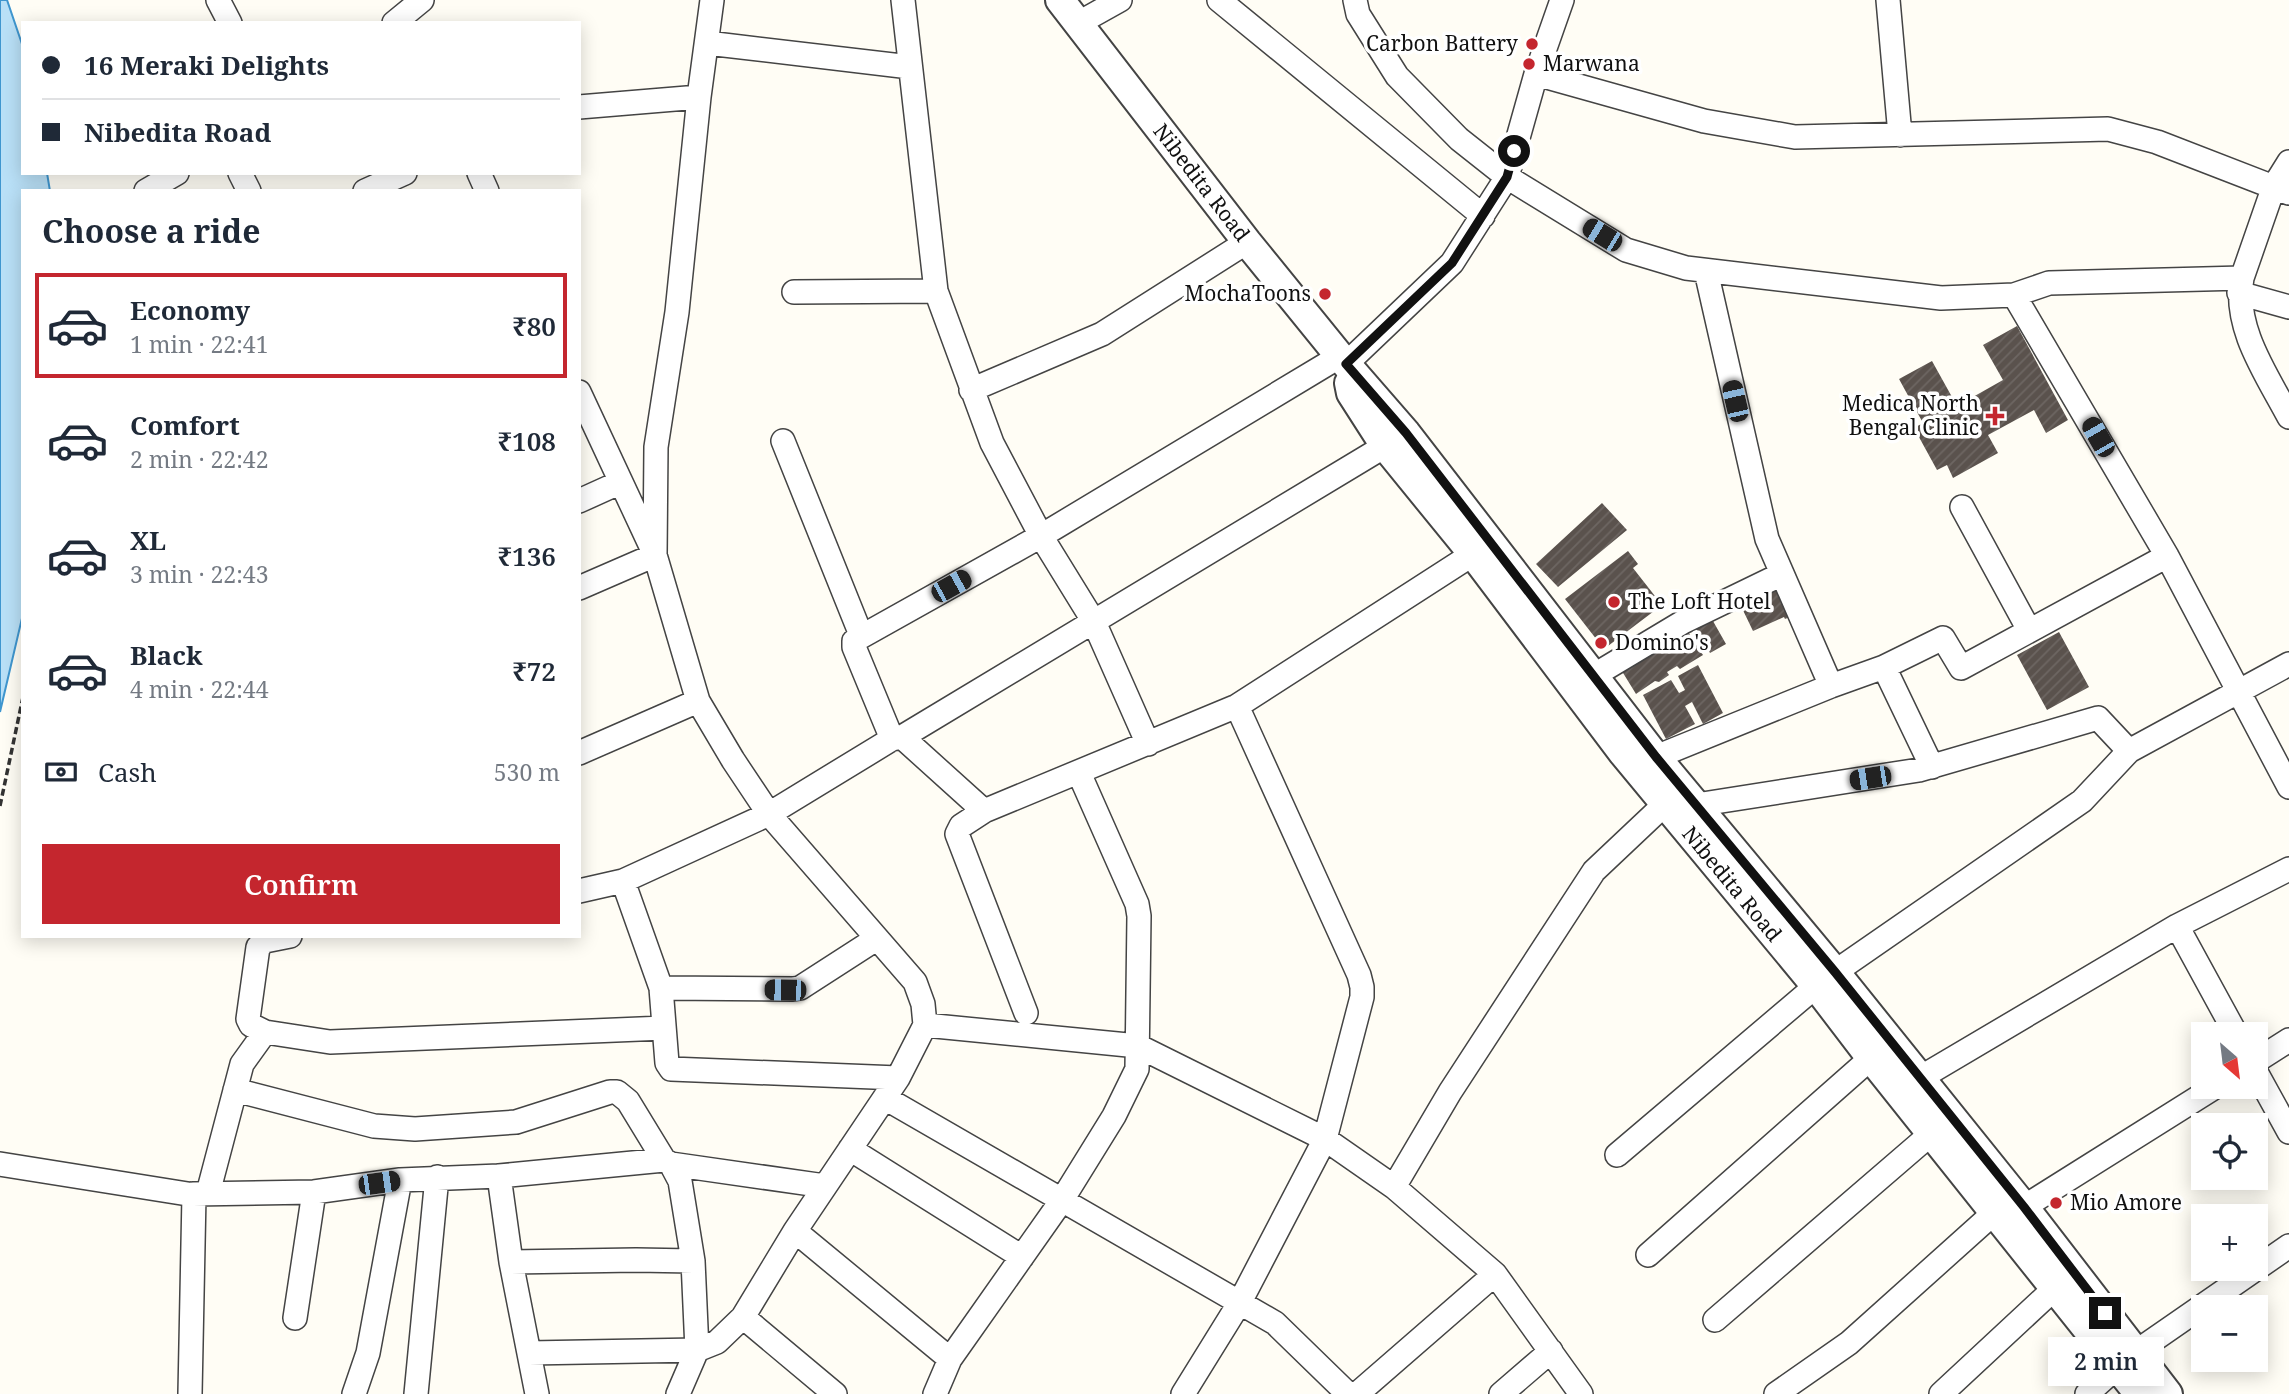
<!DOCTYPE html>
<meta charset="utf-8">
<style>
:root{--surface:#fff;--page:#f2f2f3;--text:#1f2937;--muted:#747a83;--line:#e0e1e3;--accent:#c4262e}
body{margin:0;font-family:"Noto Serif",serif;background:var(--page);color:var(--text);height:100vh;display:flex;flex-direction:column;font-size:26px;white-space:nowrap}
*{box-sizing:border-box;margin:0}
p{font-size:23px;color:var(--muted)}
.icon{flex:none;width:38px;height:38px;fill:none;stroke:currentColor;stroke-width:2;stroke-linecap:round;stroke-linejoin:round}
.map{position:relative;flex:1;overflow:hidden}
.details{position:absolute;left:21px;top:189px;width:560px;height:749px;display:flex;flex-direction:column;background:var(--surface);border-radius:0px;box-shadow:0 4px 18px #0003}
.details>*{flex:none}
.guide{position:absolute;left:21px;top:21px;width:560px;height:154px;border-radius:0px;box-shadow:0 4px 18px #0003;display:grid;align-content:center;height:154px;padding:0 21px;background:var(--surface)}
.needle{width:46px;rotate:152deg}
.fabs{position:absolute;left:2191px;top:1022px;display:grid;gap:14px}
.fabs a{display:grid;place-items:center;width:77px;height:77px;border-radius:0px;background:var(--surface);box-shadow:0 4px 18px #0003;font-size:35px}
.end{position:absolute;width:32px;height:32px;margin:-16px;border:9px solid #111;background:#fff;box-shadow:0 0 0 4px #fff}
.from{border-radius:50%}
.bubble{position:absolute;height:49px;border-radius:0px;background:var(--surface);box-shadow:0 4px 18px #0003;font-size:23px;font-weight:600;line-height:49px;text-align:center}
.car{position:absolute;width:21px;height:42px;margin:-21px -10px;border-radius:9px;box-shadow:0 0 5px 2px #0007;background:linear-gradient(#222 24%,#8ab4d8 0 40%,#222 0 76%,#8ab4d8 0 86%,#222 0)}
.guide b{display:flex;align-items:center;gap:24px;height:66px;font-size:26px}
.guide b+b{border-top:2px solid var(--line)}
.guide i{width:18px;height:18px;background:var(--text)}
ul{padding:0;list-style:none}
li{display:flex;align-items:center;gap:21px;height:105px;margin:0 14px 10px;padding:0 7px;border:4px solid transparent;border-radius:0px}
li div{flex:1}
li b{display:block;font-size:26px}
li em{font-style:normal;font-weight:600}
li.selected{border-color:var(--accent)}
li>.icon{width:63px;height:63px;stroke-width:1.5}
h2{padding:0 21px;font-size:32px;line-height:84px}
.pay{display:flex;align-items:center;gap:18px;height:77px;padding:0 21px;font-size:26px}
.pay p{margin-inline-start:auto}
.button{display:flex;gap:14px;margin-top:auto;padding:14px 21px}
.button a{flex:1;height:80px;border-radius:0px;background:var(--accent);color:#fff;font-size:28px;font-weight:600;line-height:80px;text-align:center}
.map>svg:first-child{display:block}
</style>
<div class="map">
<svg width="2289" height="1394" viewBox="0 0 2289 1394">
<defs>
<pattern id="building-hatch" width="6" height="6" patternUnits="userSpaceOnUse" patternTransform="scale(1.75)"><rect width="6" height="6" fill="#5a524d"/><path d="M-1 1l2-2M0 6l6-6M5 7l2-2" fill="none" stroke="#6d6662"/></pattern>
</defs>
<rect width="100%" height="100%" fill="#fffdf5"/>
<path fill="#b9e0f7" stroke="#3f96cf" stroke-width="2" d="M0,0h7l16,47v126h24l3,18h-27v423l-23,98z"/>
<path fill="url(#building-hatch)" d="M2017,326l51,94 -22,13 -12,-23 -46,25 10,18 -45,25 -6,-13 -10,5 -23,-42 9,-5 -24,-44 33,-18 25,45 46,-26 -20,-35z
M1602,503l25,27 -69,57 -22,-23z
M1628,551l10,13 -5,4 29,37 -58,44 -39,-50z
M1775,584l15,33 -5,2 -1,-2 -31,14 -14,-29z
M1709,614l17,30 -16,9 -17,-30z
M1685,627l18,28 -23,14 -3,-3 -10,6 2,3 -10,7 -4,-1 -19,13 -16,-26z
M2059,632l30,55 -42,23 -30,-55z
M1698,665l25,48 -20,11 -11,-22 -7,4 10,18 -29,15 -23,-44 28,-15 8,13 6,-3 -7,-14z"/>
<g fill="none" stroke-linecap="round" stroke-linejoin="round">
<defs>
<path id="minor" d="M218,0l12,23
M903,0l33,291 56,152 49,93 53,86 54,122
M1219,0l264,216
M1355,0l3,14 39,62 62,63 48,38 119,73 60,18 255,30 73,-3 35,-12 193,-5
M1888,0l12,135
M394,23l28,-23
M1077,24l43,-24
M707,43l203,24
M1536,74l168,47 91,16 313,-8 49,13 132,51
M579,107l120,-10
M2289,162l-15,24 -32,92c-9,50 25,97 47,139
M240,173l9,18
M479,173l8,18
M146,191l31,-18
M365,191l40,-18
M1706,271l61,268 64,147
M794,292l142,-1
M2239,293l50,14
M2014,295l153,261 122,231
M1346,364l106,-101 55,-86 29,-103 26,-74
M971,390l131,-56 145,-92
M579,392l76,163 -76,33
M783,441l78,194
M579,501l42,-19
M1962,507l67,123
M1884,667l48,100
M1593,676l90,-54 99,-48
M902,737l483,-291
M892,739l-38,-92v-6l3,-2 184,-103 286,-172 12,-9
M579,753l119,-52
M1656,757l175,-71 53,-19 59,-29 18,30 206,-112
M1696,805l223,-35 179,-52 31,33
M623,881l38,107 6,75 4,6 227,9
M579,891l44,-10 146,-67 123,-75 10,-2 82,74
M2177,926l59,108
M290,936l-25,5 -7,6 -10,72 3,6 14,7 65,10 334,-14
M1835,972l247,-171 47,-50 160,-87
M661,988l132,1 7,-1 76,-49
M1026,1013l-69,-179 4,-8 23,-15 253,-105 236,-152
M925,1025l213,21 187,93 69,48 101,87 86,120
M2256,1061l33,-21
M2256,1072l33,60
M1920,1078l257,-152 112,-57
M235,1090l139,36 41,3 101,-7 94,-30h7l11,9 36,59
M885,1098l390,225 73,71
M850,1149l172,108
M1617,1155l199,-169
M0,1164l194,31 -4,199
M671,1164l154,22
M499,1176l12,86 26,132
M1394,1187l56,-95 144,-221 71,-67
M208,1193l34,-129 23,-32
M193,1194l121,-2 86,-12 99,-4 165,-16 7,4 9,17 13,80 4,89 -168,3
M2024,1207l191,-120
M795,1231l155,128
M1648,1255l223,-197
M511,1262l125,-2 57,1
M743,1317l92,77
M295,1318l19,-126
M1715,1320l217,-187
M2136,1352l153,-106
M354,1394l14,-41 32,-173
M416,1394l21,-217
M678,1394l19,-44 20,-8 26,-25 52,-86 103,-153 27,-53 -2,-21 -8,-22 -146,-168 -36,-54 -35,-59 -43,-146 1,-108 21,-135 22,-215 13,-97
M935,1394l15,-35 112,-159 52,-84 23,-47 2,-153 -2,-12 -58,-131
M1183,1394l57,-92 85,-163 37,-142v-10l-3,-12 -122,-269
M1357,1394l138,-120
M1501,1394l50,-43
M1776,1394l73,-51 146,-131
M1941,1394l114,-106
M2087,1394l31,-28"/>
<g id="tertiary">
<path id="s1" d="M1060,0l187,242 99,122 60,69 250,324 179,215 189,235 144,187"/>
<path id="s2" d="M1349,383l2,10 34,53 88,108 150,199 193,233 55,72 268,336"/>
</g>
</defs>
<use href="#minor" stroke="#444" stroke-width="26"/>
<use href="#tertiary" stroke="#444" stroke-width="32"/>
<path stroke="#333" stroke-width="3.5" stroke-dasharray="7 3.5" stroke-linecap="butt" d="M0,806l23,-109"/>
<use href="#minor" stroke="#fff" stroke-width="23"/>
<use href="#tertiary" stroke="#fff" stroke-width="28"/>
</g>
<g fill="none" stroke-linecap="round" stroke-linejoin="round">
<path stroke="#111" stroke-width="9" d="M1514,151l-7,26 -55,86 -106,101 60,69 250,324 179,215 189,235 81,106"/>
</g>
<g fill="#c4262e" stroke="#fff" stroke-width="2.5">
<circle cx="1532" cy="44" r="7"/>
<circle cx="1529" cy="64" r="7"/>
<circle cx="1325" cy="294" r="7"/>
<path d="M1991.5 405.5h7v7h7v7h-7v7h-7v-7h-7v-7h7z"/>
<circle cx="1614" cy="602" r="7"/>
<circle cx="1601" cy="643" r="7"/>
<circle cx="2056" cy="1203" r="7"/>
</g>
<g text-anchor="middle" stroke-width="7" stroke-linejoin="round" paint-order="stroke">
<g font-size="21" fill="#111" stroke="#fff" text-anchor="start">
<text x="1518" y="51" text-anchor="end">Carbon Battery</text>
<text x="1543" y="71">Marwana</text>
<text x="1311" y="301" text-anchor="end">MochaToons</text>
<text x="1979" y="411" text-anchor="end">Medica North<tspan x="1979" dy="24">Bengal Clinic</tspan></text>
<text x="1628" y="609">The Loft Hotel</text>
<text x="1615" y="650">Domino's</text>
<text x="2070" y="1210">Mio Amore</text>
</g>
<g font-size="21" fill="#111" stroke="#fff">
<text dy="7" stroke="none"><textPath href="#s1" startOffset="231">Nibedita Road</textPath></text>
<text dy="7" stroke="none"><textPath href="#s2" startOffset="632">Nibedita Road</textPath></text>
</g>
</g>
</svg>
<div class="fabs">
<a><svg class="needle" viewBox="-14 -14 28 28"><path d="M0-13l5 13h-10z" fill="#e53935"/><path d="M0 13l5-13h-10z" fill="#747a83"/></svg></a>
<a><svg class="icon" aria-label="locate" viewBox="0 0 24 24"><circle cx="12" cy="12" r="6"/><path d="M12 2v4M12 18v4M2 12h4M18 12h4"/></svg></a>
<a>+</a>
<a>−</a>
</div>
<i class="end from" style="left:1514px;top:151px"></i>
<i class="end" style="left:2105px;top:1313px"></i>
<div class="bubble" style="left:2048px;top:1337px;width:116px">2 min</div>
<i class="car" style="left:1602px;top:235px;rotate:301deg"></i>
<i class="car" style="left:1735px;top:401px;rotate:347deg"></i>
<i class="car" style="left:2098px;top:437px;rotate:330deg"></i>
<i class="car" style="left:951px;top:586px;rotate:61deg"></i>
<i class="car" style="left:1870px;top:778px;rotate:261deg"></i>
<i class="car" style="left:785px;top:990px;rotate:271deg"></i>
<i class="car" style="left:379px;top:1183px;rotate:82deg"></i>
<div class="guide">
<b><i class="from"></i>16 Meraki Delights</b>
<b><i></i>Nibedita Road</b>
</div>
<section class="details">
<h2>Choose a ride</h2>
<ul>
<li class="selected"><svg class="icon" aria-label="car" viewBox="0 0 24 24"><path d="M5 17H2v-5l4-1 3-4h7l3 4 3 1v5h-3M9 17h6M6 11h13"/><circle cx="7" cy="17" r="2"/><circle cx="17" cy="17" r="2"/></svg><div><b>Economy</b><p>1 min · 22:41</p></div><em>₹80</em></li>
<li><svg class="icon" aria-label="car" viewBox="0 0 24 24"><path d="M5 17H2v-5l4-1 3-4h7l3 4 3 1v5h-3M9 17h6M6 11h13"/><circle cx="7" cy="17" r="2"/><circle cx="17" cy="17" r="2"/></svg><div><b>Comfort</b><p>2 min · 22:42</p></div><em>₹108</em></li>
<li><svg class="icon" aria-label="car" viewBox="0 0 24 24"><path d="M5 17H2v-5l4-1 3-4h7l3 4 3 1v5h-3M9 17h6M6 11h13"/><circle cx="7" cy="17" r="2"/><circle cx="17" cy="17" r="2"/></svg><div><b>XL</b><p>3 min · 22:43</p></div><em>₹136</em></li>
<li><svg class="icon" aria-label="car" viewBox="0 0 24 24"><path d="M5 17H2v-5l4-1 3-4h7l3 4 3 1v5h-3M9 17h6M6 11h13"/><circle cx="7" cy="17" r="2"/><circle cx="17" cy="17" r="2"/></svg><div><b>Black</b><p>4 min · 22:44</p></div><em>₹72</em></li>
</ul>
<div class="pay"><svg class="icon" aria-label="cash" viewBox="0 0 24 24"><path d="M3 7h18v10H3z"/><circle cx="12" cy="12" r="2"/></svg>Cash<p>530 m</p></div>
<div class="button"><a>Confirm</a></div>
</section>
</div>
